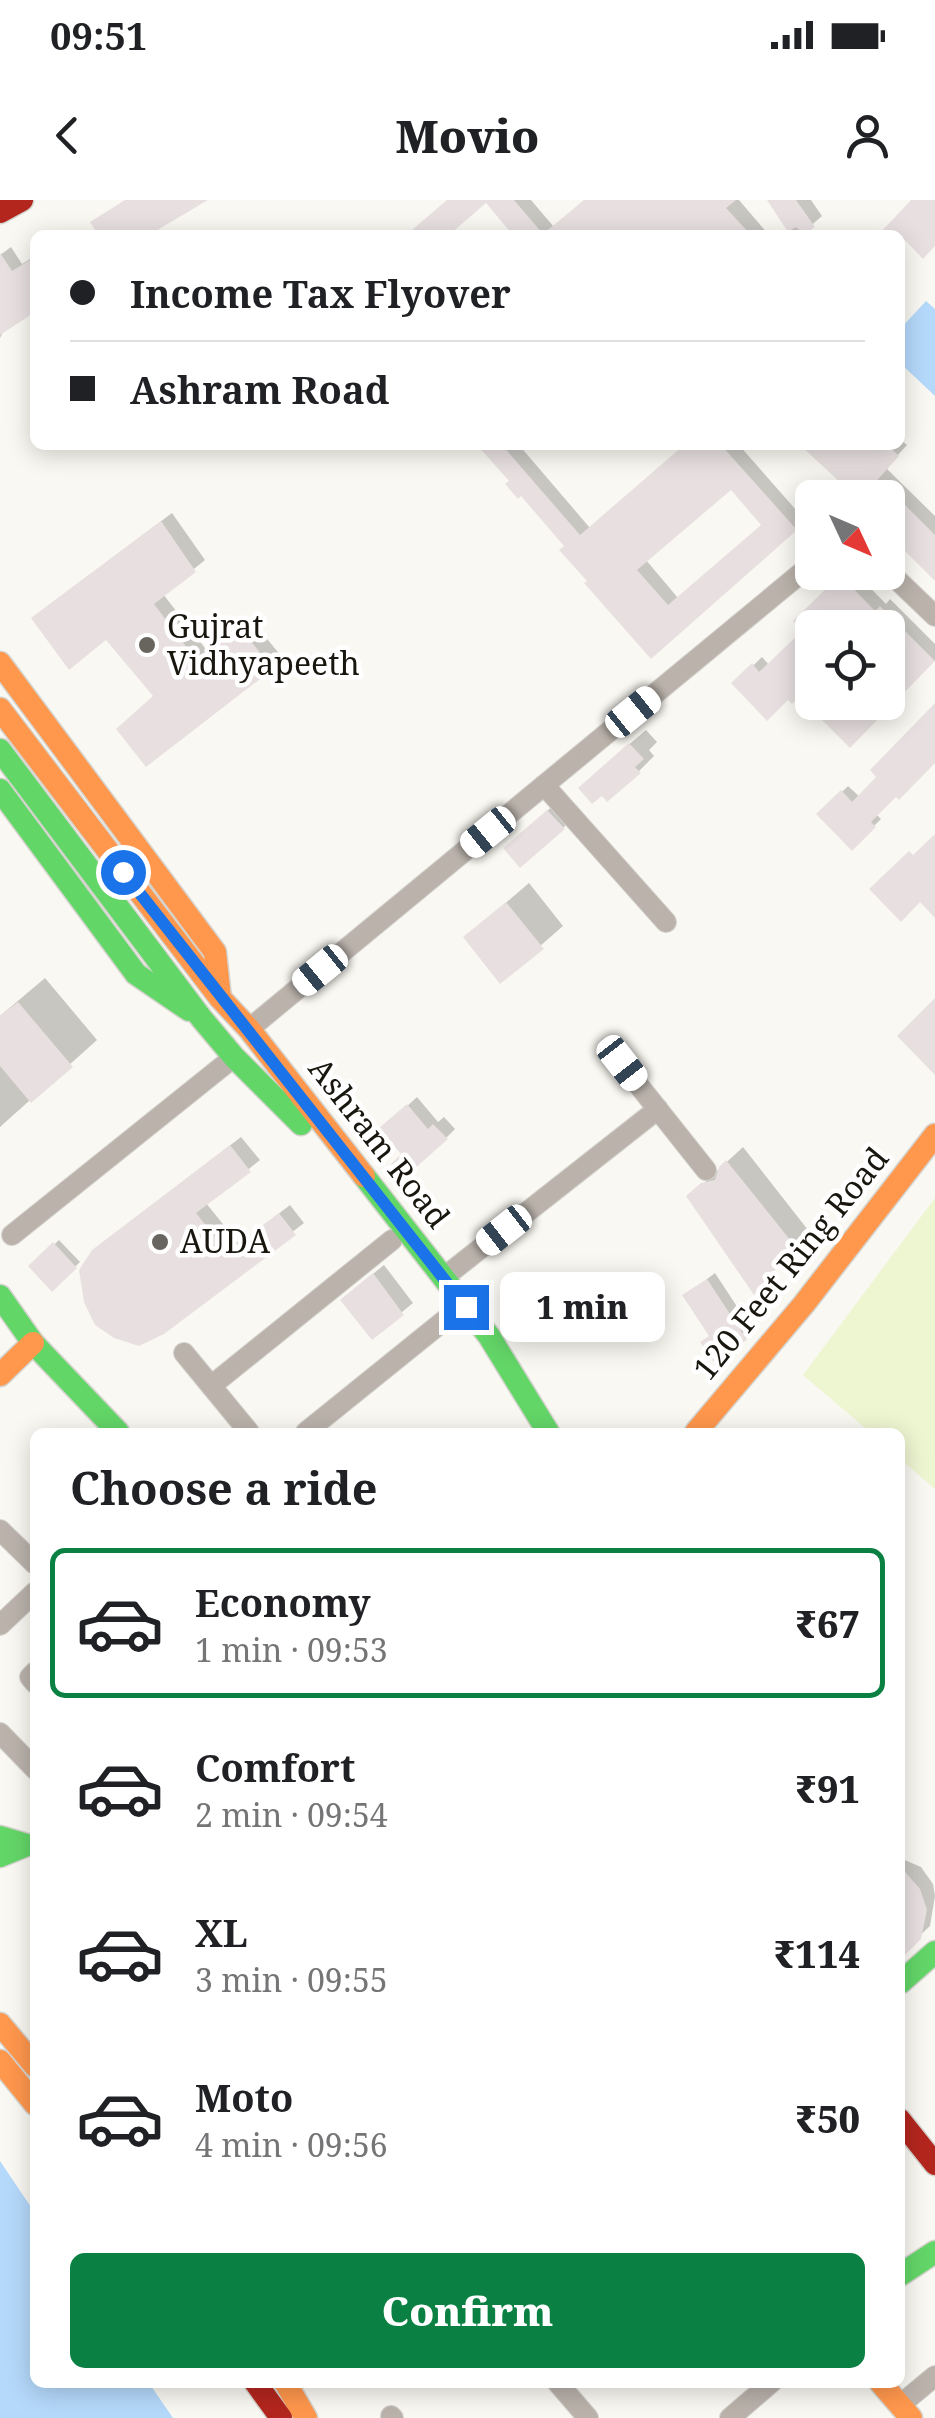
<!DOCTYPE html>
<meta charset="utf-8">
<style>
:root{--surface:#fff;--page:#f2f2f2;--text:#202124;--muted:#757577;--line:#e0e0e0;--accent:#0b8043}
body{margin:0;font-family:"Noto Serif",serif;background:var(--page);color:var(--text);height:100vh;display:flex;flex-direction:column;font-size:38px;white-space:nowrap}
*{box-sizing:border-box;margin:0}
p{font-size:32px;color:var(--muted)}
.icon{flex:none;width:55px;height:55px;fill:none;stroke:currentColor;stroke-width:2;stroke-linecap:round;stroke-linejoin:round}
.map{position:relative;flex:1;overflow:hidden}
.sheet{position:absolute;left:30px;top:1228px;width:875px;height:960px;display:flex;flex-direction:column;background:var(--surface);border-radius:15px;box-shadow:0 5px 25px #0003}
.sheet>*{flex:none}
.top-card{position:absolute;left:30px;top:30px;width:875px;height:220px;border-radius:15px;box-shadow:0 5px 25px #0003;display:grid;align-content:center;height:220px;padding:0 40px;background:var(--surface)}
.needle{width:65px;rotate:134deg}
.controls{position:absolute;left:795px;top:280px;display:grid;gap:20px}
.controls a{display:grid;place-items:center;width:110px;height:110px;border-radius:15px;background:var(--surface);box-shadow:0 5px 25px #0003;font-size:50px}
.end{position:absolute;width:45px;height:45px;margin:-22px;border:12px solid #1a73e8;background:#fff;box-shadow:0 0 0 5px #fff}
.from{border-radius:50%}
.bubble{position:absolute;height:70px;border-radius:15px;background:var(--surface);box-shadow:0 5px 25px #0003;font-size:32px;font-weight:800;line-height:70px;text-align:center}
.car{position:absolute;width:30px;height:60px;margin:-30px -15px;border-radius:12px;box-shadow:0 0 8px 2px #0007;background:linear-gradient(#fff 24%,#345 0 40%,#fff 0 76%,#345 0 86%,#fff 0)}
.top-card b{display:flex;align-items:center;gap:35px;height:95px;font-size:38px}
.top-card b+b{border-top:2px solid var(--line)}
.top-card i{width:25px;height:25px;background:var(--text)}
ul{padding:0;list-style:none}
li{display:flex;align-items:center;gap:30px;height:150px;margin:0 20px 15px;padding:0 20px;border:5px solid transparent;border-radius:15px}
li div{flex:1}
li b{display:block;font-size:38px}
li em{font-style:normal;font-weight:800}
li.current{border-color:var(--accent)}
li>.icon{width:90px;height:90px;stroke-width:1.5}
h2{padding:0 40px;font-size:45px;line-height:120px}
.button{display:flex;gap:20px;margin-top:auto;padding:20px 40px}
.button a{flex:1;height:115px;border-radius:15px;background:var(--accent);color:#fff;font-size:40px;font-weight:800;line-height:115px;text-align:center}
.status{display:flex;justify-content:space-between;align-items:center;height:70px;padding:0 50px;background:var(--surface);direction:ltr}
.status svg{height:28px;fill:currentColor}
header{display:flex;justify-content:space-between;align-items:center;height:130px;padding:0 40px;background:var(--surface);font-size:45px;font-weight:800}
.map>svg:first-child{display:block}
</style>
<div class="status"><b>09:51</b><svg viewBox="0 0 49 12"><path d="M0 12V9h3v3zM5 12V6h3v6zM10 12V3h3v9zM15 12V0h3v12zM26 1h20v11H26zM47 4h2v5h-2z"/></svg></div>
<header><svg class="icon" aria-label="back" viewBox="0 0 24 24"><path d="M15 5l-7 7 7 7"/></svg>Movio<svg class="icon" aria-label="person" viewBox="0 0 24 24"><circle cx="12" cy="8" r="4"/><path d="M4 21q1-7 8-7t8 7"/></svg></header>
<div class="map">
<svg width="935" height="2218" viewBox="0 0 935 2218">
<rect width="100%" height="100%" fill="#faf8f2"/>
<path fill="#eef5d1" d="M935,998v290h-1l-34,-29v-27h-30l-67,-57z"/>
<path fill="#b5d9fb" d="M926,101l9,8v87l-35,-33v-34z
M0,1961l35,52v169l114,1 24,35h-173z"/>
<path fill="#0003" fill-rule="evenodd" d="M486,0h45l23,27 32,-27h153l30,35h-253z
M769,0h42l11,16 -22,19h-7z
M11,47l11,17 13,-8v53l-31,21 -4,8v-83z
M900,239l7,6 -21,23 49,48v61l-47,-46v-33h-27l-57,-53h96z
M480,245h39l71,83 96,-83h53l65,74 -153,137 -61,-75 -23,-35zM731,287l32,38 -85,73 -32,-38z
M172,313l33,47 -42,34 45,58 41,-35 33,40 -10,11 -117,28 -48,-59 -62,-29z
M846,372h9l31,32 4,-5 45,45v16l-85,85 -51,-51 -65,-10 28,-27 7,8 36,-34 -9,-10zM812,428h76v74h-76z
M935,507v54l-59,53 5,5 -29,29 -32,-34 28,-28 12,11z
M646,530l11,12 -8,8 5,6 -15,15 -43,2z
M564,596l14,17 -15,15 -41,5z
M529,683l34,43 -62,54 -35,-43z
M45,778l52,62 -97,87v-111z
M417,897l21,25 6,-5 11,12 -9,9 -41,16 -13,-34z
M241,937l19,23 -54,43 33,41 51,-39 14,18 -142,109 -69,-81z
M743,947l65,83 -39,46 -79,-80z
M59,1040l21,22 -28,27 -21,-23z
M384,1065l29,38 -41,34 -19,-47z
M715,1073l38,58 -7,7 -35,-4 -25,-39z
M900,1658l21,9 12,17 2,12 -5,30 -30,28z"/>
<path fill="#e8e0e0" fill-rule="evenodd" d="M125,0h83l-59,35h-51l-8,-13z
M447,0h67l29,34 41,-34h152l-10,8 25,27h-238l-27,-32 -37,32h-43z
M767,0h29l19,27 -11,8 -8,-8 -8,5z
M911,0h24v46l-12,13 -23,-24h-22z
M0,53l12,18 23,-14v55l-35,23z
M477,245h25l78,90 104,-90h37l76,85 -146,129 -67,-76 3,-2 -28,-31 5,-4 -43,-50 -3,3 -13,-15 4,-3zM731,290l30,35 -93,80 -31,-35z
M800,245h87l12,11 -38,42h-4z
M888,288l47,47v46l-47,-47z
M161,321l35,51 -42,32 43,57 41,-36 35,44 -127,98 -30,-38 37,-33 -47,-56 -37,30 -38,-52z
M840,375l35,36 5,-5 55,55 -85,87 -51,-51 -7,7 -4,-4 -21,21 -36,-38 21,-20 7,9 43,-41 -9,-10zM812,428h76v74h-76z
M935,503v60l-36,37 -3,-3 -25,25 5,5 -24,24 -36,-37 25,-24 11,12 24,-25 -6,-7z
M629,543l15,16 -9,8 6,6 -34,29 -5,-6 -10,8 -14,-16z
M547,610l18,19 -45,39 -17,-20z
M935,634v84l-15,-16 -19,20 -32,-33 40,-38 4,4z
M506,702l38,47 -44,35 -37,-47z
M935,798v77l-38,-39z
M18,802l55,65 -42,36 -31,-37v-50z
M407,904l21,25 5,-5 15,15 -44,39 -13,-14 10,-10 -22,-26z
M230,945l21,27 -55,41 31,39 52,-39 17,22 -132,99 -25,12 -25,-8 -19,-13 -11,-23 -5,-32 13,-20z
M726,960l69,86 -41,49 -68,-99 15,-13 14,-3 4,-13z
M53,1042l24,26 -25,24 -24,-26z
M373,1073l31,42 -32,25 -32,-40z
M707,1079l40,61 -33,22 -14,-20 9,-6 -27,-41z
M900,1666l20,23 7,21 -6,29 -21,21z"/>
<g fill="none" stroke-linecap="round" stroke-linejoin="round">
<defs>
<path id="street" d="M888,371l47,45
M544,585l122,137
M249,829l563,-465
M621,863l85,107
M12,1035l222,-178
M443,1078l215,-169
M184,1153l65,79
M211,1186l181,-146
M306,1232l145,-117
M0,1330l35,34
M0,1425l35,-33
M35,1472l-5,5 5,6
M0,1533l35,36
M557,2182l31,36
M900,2205l35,-29
M391,2216l2,2
M730,2218l42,-36"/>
<path id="fast" d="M0,550l202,269 32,38 67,67
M0,590l136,184 53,36
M364,976l125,160 59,96
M0,1096l33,47 85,89
M0,1637l27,8 -27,11
M900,1783l35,-31
M900,2075l35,-23"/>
<path id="slow" d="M0,463l215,289 5,46
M0,509l220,289 29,31 115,147
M0,1175l33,-32
M696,1232l108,-128 131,-169
M0,1824l35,42
M0,1861l35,43
M285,2182l21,36
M880,2182l31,36"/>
<path id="jam" d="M0,12l22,-12
M900,1920l35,44
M255,2182l26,36"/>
</defs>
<use href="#street" stroke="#d5d3ce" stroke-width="22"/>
<use href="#fast" stroke="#d5d3ce" stroke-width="25"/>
<use href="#slow" stroke="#d5d3ce" stroke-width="25"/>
<use href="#jam" stroke="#d5d3ce" stroke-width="25"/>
<use href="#street" stroke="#bab2ab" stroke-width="20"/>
<use href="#fast" stroke="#63d668" stroke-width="22"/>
<use href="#slow" stroke="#ff974d" stroke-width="22"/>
<use href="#jam" stroke="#b3261e" stroke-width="22"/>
</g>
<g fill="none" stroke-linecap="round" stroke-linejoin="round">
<path stroke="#1a73e8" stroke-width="12" d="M123,672l343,435"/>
</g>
<g fill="#67655e" stroke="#fff" stroke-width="4">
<circle cx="147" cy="445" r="10"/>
<circle cx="160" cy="1042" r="10"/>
</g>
<g text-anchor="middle" stroke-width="9" stroke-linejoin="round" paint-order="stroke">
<g font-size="32" fill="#18160e" stroke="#fff" text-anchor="start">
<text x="167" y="438">Gujrat<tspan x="167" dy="37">Vidhyapeeth</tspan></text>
<text x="180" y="1053">AUDA</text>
</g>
<g font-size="32" fill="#18160e" stroke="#fff">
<text transform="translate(379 943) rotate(52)" y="11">Ashram Road</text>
<text transform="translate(791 1064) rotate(-51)" y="11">120 Feet Ring Road</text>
</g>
</g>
</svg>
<div class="controls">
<a><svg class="needle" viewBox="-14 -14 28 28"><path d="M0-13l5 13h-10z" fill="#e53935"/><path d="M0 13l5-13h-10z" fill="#757577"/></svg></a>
<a><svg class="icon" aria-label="locate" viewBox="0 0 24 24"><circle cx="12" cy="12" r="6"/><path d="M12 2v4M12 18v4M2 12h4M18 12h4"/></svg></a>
</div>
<i class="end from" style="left:123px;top:672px"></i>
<i class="end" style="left:466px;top:1107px"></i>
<div class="bubble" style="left:500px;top:1072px;width:165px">1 min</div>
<i class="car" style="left:633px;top:512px;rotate:51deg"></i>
<i class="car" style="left:488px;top:632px;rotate:231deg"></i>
<i class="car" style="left:320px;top:770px;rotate:231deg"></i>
<i class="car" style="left:622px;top:863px;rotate:142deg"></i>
<i class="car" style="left:504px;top:1030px;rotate:232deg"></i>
<div class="top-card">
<b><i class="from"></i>Income Tax Flyover</b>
<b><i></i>Ashram Road</b>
</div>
<section class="sheet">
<h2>Choose a ride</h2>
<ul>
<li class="current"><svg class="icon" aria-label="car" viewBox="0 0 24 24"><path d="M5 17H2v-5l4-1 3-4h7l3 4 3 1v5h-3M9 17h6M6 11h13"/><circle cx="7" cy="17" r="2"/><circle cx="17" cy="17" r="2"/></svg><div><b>Economy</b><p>1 min · 09:53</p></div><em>₹67</em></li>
<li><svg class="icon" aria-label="car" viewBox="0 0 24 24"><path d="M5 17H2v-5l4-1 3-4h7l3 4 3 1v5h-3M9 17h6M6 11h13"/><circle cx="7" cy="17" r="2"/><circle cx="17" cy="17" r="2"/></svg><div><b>Comfort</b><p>2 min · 09:54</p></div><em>₹91</em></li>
<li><svg class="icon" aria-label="car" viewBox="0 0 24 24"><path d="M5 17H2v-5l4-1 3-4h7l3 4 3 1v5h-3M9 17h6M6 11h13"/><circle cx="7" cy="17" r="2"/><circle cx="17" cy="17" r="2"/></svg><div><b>XL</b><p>3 min · 09:55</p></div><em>₹114</em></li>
<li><svg class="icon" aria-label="car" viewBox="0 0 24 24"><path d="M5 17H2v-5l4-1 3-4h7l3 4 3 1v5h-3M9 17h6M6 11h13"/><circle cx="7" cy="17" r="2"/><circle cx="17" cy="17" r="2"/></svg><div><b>Moto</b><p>4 min · 09:56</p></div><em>₹50</em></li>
</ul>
<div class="button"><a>Confirm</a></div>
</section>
</div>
